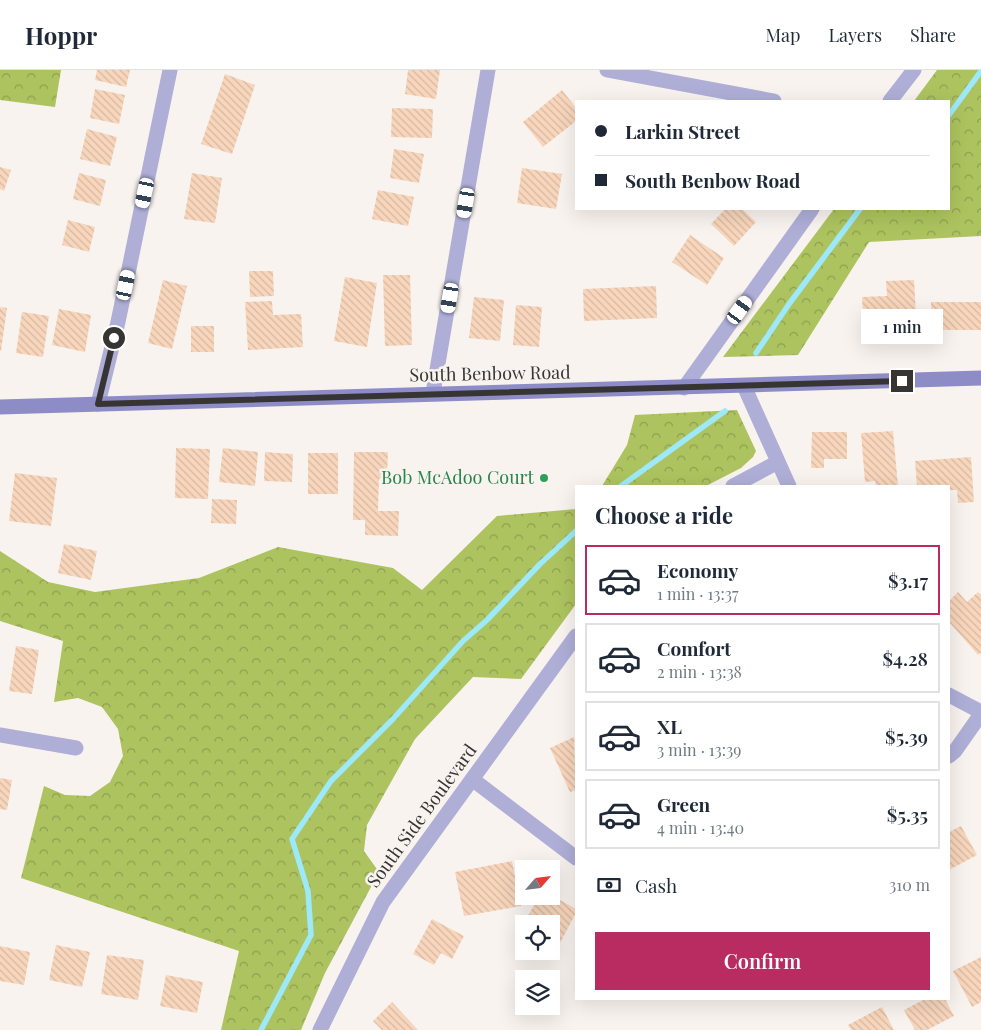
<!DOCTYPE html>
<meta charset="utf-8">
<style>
:root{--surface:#fff;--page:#f2f2f3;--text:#1f2937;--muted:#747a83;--line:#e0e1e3;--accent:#b92c61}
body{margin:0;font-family:"Playfair Display",serif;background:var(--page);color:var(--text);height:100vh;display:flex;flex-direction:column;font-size:19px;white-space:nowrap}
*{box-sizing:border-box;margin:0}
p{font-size:16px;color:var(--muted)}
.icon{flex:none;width:28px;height:28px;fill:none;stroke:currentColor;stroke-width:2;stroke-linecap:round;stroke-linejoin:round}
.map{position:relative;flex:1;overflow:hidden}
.details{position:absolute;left:575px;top:415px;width:375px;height:515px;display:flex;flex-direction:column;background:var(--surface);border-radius:0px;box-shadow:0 5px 20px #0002}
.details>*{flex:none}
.guide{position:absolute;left:575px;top:30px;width:375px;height:110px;border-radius:0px;box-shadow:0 5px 20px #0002;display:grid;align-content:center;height:110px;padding:0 20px;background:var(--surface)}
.needle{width:32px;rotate:62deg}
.buttons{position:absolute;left:515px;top:790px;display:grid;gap:10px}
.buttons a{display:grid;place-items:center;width:45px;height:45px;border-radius:0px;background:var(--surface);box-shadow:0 5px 20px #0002;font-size:25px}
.end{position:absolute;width:22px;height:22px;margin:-11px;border:6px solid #373534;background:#fff;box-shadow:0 0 0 2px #fff}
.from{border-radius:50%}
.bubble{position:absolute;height:35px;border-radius:0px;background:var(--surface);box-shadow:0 5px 20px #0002;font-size:16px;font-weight:600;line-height:35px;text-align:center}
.car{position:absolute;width:15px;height:30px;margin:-15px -8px;border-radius:6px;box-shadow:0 0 4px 1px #0007;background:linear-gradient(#fff 24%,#345 0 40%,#fff 0 76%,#345 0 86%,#fff 0)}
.guide b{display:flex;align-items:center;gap:18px;height:48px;font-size:19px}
.guide b+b{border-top:1px solid var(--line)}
.guide i{width:12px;height:12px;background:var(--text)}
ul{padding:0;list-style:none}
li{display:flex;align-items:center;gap:15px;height:70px;margin:0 10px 8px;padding:0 10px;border:2px solid var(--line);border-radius:0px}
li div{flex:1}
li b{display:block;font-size:19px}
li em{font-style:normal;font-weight:600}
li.selected{border-color:var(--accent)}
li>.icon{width:45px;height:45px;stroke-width:1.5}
h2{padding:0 20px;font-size:22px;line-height:60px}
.pay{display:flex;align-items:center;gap:12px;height:55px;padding:0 20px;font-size:19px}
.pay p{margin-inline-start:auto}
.action{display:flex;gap:10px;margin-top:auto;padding:10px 20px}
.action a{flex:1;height:58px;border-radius:0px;background:var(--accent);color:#fff;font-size:20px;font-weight:600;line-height:58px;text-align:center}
header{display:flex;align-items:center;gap:30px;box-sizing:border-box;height:70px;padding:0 25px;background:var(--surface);border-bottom:1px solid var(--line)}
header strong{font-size:24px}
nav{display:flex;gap:28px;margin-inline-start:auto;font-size:18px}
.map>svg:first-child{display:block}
</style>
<header>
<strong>Hoppr</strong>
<nav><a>Map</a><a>Layers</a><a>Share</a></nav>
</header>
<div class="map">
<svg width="981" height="960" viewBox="0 0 981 960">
<defs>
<pattern id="forest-crowns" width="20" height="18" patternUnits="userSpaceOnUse" patternTransform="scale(1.25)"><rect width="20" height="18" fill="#adc35f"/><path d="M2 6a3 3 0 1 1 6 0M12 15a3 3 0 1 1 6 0" fill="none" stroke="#8e9f4f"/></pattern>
<pattern id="building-back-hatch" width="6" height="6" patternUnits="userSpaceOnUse" patternTransform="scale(1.25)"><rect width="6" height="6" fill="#f8d6bc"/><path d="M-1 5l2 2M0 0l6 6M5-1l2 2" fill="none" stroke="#d5b8a2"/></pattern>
</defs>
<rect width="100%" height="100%" fill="#f9f3ef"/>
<path fill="url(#forest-crowns)" d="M0,0h61l-6,37 -55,-7z
M937,0h44v166l-112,6 -71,113 -75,2 111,-148h115v-108h-35z
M737,340l19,41 -3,6 -12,11 -35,18h-104l25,-41 8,-30z
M576,439v95l-55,75 -48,-2 -58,62 -48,86 -3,26 15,21 -54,101 -24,57h-80l18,-79 -218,-73 23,-92 21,9 25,1 20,-14 13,-26 -5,-27 -16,-22 -24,-9 -24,4 9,-61 -63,-20v-70l48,31 47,10 104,-14 79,-31 115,21 29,22 75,-74z"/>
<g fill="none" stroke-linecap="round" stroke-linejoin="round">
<path stroke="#9de9f9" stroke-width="5.5" d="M949,45l32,-44
M756,283l33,-49 71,-95
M621,416l104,-75
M261,960l50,-95 -3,-44 -16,-52 39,-58 62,-62 70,-78 24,-21 53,-56 36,-33"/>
</g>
<path fill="url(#building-back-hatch)" d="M97,0h33l-4,17 -31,-7z
M408,0h32l-4,29 -31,-5z
M225,4l30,11 -23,69 -31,-10z
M95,19l30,6 -6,29 -29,-6z
M562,20l14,18v13l-33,26 -20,-25z
M392,38l41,1 -1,29 -41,-1z
M87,59l30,8 -7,29 -30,-7z
M394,79l30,5 -5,29 -29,-5z
M0,97l11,3 -7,21 -4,-2z
M522,98l40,6 -6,35 -39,-6z
M79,103l27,7 -6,26 -27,-7z
M192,103l30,5 -7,45 -31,-4z
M378,120l36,7 -6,29 -36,-7z
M725,139h17l14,13 -22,24 -23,-22z
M68,150l27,7 -6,25 -27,-7z
M690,165l34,23 -17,27 -35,-23z
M249,201h24l1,25 -24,1z
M383,205h27l2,70 -27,1z
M345,207l32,6 -10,64 -33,-6z
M163,210l24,6 -15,63 -24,-6z
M914,210l3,51 -53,2 -2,-36 25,-1 -1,-15z
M656,216l1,32 -73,3 -1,-32z
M474,227l30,3 -4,41 -31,-3z
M272,231l1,14 28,-1 2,33 -55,3 -3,-48z
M931,232h50v28h-50z
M516,235l26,2 -3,40 -26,-2z
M0,237l7,1 -6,43h-1z
M59,239l32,6 -6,37 -33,-7z
M22,242l27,4 -6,41 -27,-4z
M191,256h23v26h-23z
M893,361l5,55h-22l-1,-5 -10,1 -4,-49z
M812,362h35v27h-23v9h-13z
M176,378l34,1 -2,50 -33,-1z
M223,378l35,4 -3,34 -36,-4z
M265,382l28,2 -1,28 -28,-1z
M354,382h34l-1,27h-8l-1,32h21l-1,25 -33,-1v-15h-12z
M308,383h30v41h-30z
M971,387l3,45 -16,1 -1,-13h-8v-4h-32l-2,-25z
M15,403l42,5 -6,48 -42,-5z
M212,429l25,1 -1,24 -25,-1z
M64,474l33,7 -6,29 -33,-7z
M958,522l9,10 11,-10 3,3v58l-3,2 -29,-33v-21z
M16,576l23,4 -7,44 -23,-3z
M574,667l2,53 -6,2 -20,-44z
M0,708l12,2 -5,30 -7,-1z
M961,756l16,29 -28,15v-38z
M512,791l9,45 -57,10 -9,-44z
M551,825l25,14v4l-16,30 -9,-5v-14l-27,-1 15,-27z
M432,849l32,17 -12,23 -11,-6 -7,12 -21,-11z
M56,875l34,7 -8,35 -33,-7z
M0,876l30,6 -6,33 -24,-4z
M107,885l37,5 -6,40 -37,-6z
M981,887v45l-9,5 -19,-36z
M166,905l37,7 -6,31 -37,-7z
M925,929h20l9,17 -27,14h-12l-11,-20z
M392,932l26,28h-36l-9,-9z
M882,937l12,23h-43l-3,-5z"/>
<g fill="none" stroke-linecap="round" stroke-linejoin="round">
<path stroke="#aeaed7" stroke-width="15" d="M607,0l167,31
M890,31l24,-31
M744,316l45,100
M684,318l128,-179
M433,323l55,-323
M98,334l20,-82 52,-252
M733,416l45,-24
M949,625l32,17
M0,665l76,13
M949,686l6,-5 26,-37
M472,709l104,79
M320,960l63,-128 193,-266"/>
<path stroke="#8d8cc7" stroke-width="15" d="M0,337l981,-29"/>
</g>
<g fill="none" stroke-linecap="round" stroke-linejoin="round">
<path stroke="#373534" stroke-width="6" d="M114,268l-16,66 804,-23"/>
</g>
<circle fill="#2e9e5b" stroke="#f9f3ef" stroke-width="2" cx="544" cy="408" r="5"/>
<g text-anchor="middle" stroke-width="5" stroke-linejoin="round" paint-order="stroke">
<g font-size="18" fill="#373534" stroke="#f9f3ef">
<text transform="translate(490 304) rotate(-1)" y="6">South Benbow Road</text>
<text transform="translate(422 746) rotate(-54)" y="6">South Side Boulevard</text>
</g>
<g font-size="18" fill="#27864d" stroke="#f9f3ef" text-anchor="end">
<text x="534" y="414">Bob McAdoo Court</text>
</g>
</g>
</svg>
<div class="buttons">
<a><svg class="needle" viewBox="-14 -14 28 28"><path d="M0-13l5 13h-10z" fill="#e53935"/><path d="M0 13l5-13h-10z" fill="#747a83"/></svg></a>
<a><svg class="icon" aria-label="locate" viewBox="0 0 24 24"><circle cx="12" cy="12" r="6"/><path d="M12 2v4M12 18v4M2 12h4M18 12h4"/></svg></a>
<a><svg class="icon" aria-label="layers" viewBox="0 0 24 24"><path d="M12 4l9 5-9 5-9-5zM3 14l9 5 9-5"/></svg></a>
</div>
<i class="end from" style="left:114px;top:268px"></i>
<i class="end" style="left:902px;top:311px"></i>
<div class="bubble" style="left:861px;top:239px;width:82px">1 min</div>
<i class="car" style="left:145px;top:123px;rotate:192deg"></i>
<i class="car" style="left:466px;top:133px;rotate:190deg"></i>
<i class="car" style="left:126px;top:215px;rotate:12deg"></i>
<i class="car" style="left:450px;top:228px;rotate:190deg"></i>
<i class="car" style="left:740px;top:240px;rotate:36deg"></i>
<div class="guide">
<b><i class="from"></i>Larkin Street</b>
<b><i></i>South Benbow Road</b>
</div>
<section class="details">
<h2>Choose a ride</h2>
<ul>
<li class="selected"><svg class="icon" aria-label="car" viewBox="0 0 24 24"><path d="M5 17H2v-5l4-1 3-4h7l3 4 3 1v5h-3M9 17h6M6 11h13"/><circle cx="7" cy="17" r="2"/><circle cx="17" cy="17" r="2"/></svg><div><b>Economy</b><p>1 min · 13:37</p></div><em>$3.17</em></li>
<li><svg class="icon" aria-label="car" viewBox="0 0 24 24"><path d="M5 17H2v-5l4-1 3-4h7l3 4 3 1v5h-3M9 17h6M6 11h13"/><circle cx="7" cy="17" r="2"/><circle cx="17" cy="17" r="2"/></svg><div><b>Comfort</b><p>2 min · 13:38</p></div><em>$4.28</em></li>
<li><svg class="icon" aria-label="car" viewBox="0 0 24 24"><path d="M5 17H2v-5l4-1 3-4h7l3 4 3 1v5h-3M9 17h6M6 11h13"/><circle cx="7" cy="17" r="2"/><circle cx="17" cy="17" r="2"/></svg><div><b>XL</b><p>3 min · 13:39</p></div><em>$5.39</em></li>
<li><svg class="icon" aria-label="car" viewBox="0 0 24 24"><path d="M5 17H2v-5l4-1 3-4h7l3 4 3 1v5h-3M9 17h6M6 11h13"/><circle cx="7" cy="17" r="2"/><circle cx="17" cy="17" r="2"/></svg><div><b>Green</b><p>4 min · 13:40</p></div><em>$5.35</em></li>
</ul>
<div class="pay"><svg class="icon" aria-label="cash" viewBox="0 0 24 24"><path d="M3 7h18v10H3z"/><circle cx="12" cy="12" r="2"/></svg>Cash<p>310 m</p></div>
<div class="action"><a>Confirm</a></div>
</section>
</div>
